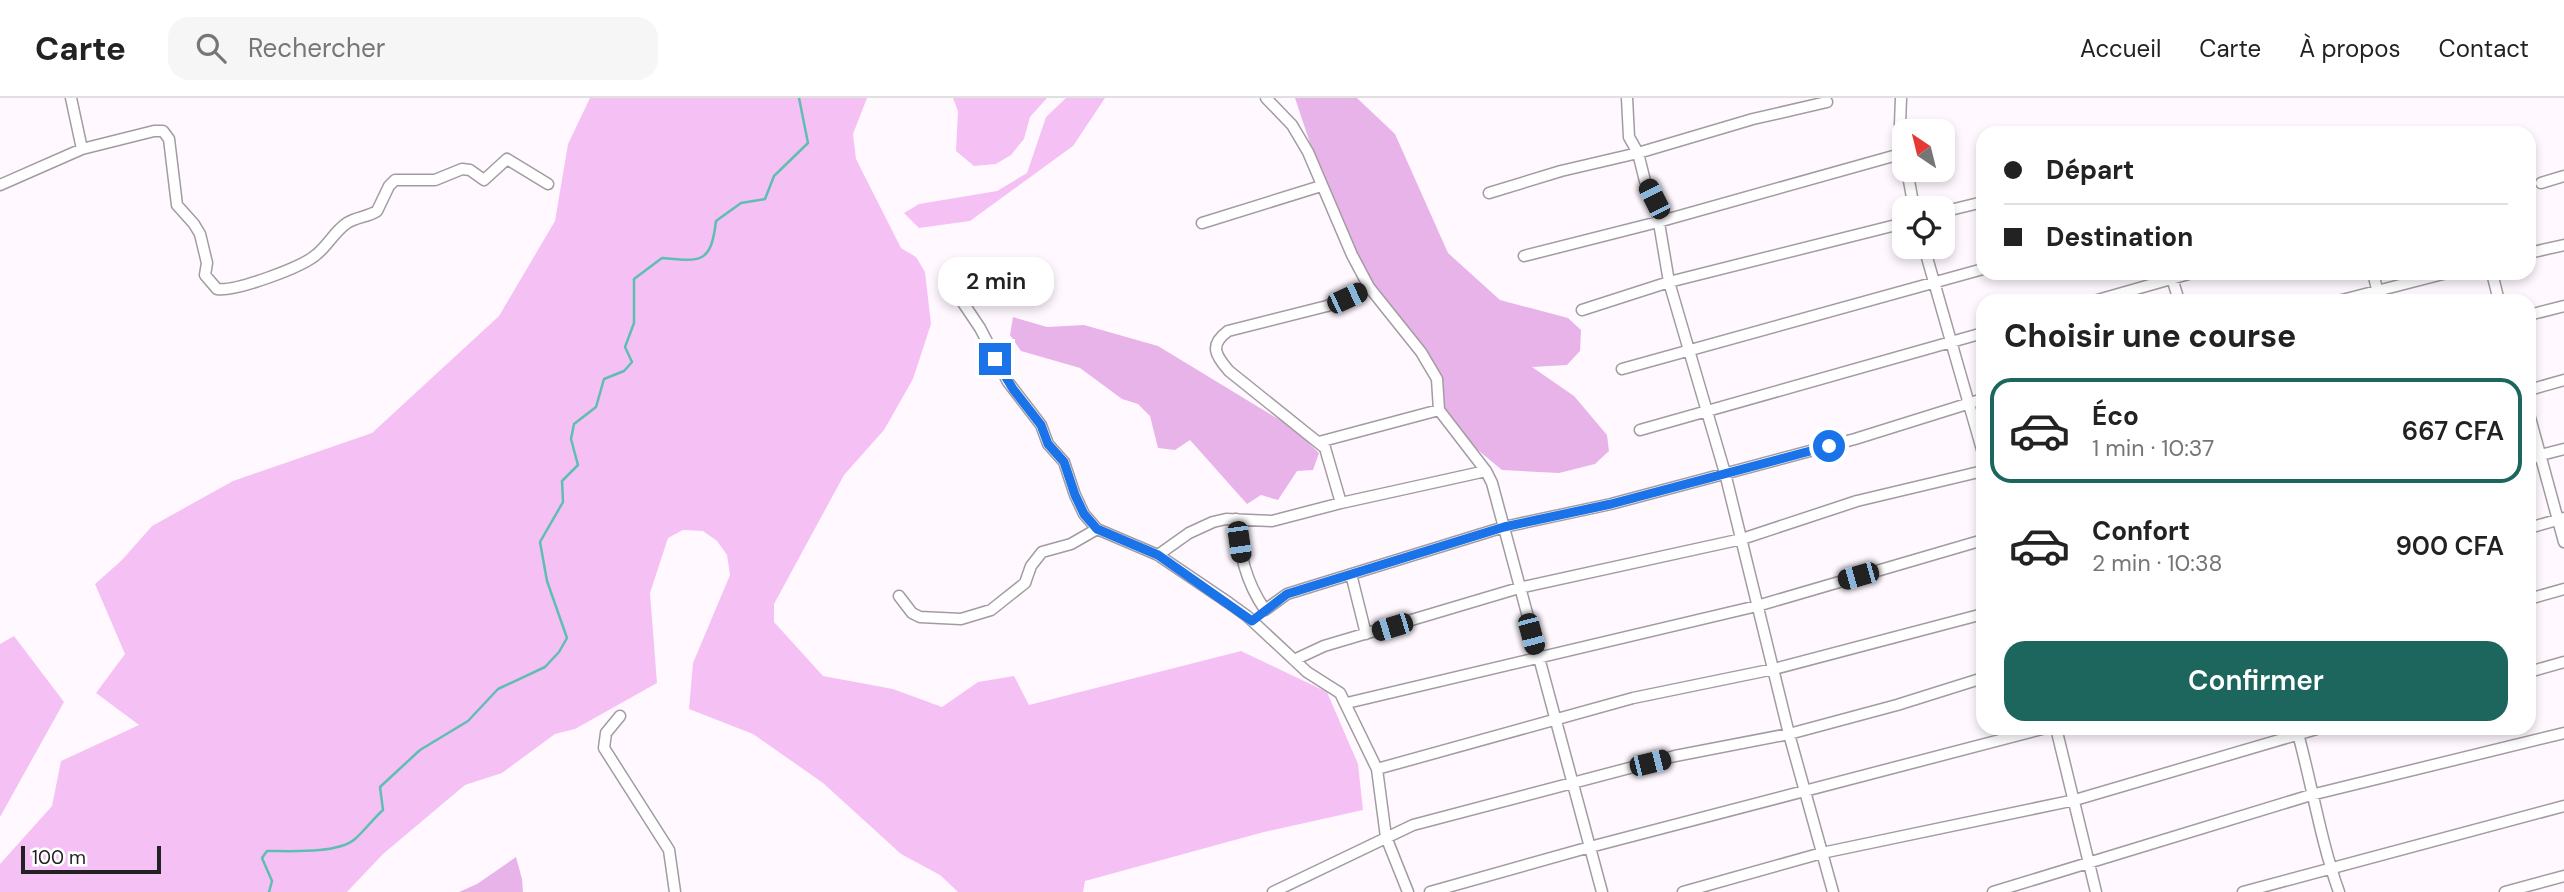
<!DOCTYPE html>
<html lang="fr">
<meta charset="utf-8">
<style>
:root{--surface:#fff;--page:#f6f6f6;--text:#222;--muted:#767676;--line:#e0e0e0;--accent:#1c665d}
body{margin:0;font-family:"DM Sans",sans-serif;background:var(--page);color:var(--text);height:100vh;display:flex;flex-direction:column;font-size:26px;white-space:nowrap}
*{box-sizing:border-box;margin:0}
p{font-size:23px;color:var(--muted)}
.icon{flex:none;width:38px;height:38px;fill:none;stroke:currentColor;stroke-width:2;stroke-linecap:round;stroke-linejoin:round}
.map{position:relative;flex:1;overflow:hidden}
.drawer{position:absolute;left:1976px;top:196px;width:560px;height:441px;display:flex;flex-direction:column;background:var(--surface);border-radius:21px;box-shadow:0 4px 10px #0003}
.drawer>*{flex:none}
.top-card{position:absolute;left:1976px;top:28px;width:560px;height:154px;border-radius:21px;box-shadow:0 4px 10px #0003;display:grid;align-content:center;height:154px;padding:0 28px;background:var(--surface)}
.needle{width:46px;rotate:325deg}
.fabs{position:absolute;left:1892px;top:21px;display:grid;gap:14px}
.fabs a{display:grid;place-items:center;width:63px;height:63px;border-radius:14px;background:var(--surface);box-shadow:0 4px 10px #0003;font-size:35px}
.scale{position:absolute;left:21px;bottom:18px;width:140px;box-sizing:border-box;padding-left:7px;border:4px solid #232123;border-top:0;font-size:19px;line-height:24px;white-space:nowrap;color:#232123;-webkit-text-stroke:5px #fff;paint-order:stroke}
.end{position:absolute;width:32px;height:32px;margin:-16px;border:9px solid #1a73e8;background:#fff;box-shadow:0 0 0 4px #fff}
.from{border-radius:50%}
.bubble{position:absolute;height:49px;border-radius:21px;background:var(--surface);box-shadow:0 4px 10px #0003;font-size:23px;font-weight:600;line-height:49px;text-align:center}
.car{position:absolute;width:21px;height:42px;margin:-21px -10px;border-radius:9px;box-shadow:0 0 5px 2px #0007;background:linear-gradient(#222 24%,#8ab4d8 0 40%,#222 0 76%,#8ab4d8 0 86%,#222 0)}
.top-card b{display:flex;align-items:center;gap:24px;height:66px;font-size:26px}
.top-card b+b{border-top:2px solid var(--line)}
.top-card i{width:18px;height:18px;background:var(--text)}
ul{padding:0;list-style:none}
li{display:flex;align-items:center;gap:21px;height:105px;margin:0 14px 10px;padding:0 14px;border:4px solid transparent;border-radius:21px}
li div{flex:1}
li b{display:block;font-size:26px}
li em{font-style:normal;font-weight:600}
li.on{border-color:var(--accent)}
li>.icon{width:63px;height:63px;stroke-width:1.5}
h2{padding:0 28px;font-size:32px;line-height:84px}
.button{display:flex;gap:14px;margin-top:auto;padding:14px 28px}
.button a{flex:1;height:80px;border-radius:21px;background:var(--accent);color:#fff;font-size:28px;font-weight:600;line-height:80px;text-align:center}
header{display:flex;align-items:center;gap:42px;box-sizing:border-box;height:98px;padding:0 35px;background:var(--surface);border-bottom:2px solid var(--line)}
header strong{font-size:33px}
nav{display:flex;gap:38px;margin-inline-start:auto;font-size:24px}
.search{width:490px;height:63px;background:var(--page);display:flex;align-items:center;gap:18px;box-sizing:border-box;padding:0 24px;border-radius:21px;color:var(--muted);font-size:26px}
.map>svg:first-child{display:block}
</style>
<header>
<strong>Carte</strong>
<div class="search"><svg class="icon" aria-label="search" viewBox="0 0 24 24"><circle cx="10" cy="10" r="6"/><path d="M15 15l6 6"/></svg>Rechercher</div>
<nav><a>Accueil</a><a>Carte</a><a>À propos</a><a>Contact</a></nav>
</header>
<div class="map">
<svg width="2564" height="794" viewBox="0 0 2564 794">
<rect width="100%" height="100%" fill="#fff9ff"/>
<path fill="#f5c1f5" d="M590,0h277l-14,36 3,25 45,89 15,9 9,15 6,52 -18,55 -29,51 -40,45 -70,129v18l49,54 70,13 49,18 36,-25 36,-6 15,29 212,-54 86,41 31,72 5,46 -99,22 -179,49 -2,11h-125l-18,-17 -39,-21 -78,-71 -70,-49 -64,-25 4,-46 37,-88 -3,-20 -10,-14 -14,-10 -20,-1 -15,8 -18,55 7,90 -82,46 -20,5 -53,39 -37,12 -82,69 -36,38h-347v-28l52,-58 9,-45 78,-36 -43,-32 29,-39 -30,-70 27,-24 30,-34 81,-45 139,-48 127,-117 56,-95 13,-77z
M953,0h94l-17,19 -6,22 -13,16 -15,9 -22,2 -18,-15 2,-40z
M1066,0h39l-32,48 -103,75 -51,7 -15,-15 15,-9 78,-13 30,-18 19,-56z
M14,538l50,66 -64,115v-173z"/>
<path fill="#e8b3e9" d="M1295,0h62l38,36 53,119 52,47 68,18 13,12 -1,21 -13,14 -35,2 42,29 33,39 2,16 -14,13 -36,9 -57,-3 -41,-34 -19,-30 -25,-63 -46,-60 -48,-101z
M1013,219l34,10 37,-2 74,21 135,82 26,25 -6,17 -16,1 -19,29 -17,-5 -14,9 -57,-64 -15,10 -17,-2 -8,-32 -12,-12 -16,-5 -42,-31 -59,-17 -11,-16z
M516,759l6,22 1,13h-64l18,-8z"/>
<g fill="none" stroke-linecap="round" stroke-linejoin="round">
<path stroke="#5ebeb1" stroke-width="2.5" d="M269,794l3,-11 -10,-23 5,-7c22,0 71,3 88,-12 10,-9 18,-20 28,-29l-3,-23 40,-37 48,-29 30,-32 47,-22 14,-15 8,-14 -20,-57 -7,-39 23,-40 -1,-21 16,-16 -7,-26 3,-15 22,-17 8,-28 20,-8 8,-9 -7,-15 9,-24v-44l28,-21c40,4 49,5 54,-37l25,-18 24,-4 9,-23 34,-33 -9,-45"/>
<defs>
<path id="minor" d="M71,0l11,51 72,-18h9l6,8 8,66 17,19 6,10 7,29 -2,12 12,14c18,3 86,-22 100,-35 11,-9 18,-23 30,-31 9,-6 21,-6 30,-12l12,-25 6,-6h40l27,-11 8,1 14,10 23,-21 41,25
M1266,0l26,27 16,27 44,103 17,32 52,65 16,27 2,31 47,61 6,12 110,409
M1627,0l2,39 9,16 7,28 10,18 14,83 56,191 64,261 44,158
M1901,0l-1,26 4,27
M1907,72l7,38
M2541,85l23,-7
M0,87l82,-36
M1489,95l72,-22 77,-18 115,-34 74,-17
M1942,114l41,-10
M1202,125l119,-37
M1924,149l59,206
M2529,155l35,-8
M1524,158l134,-34 246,-69
M2373,175l7,28
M2492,175l7,28
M945,178l35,52 28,54 33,43 7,19 16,18 11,33 9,19 13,15 61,26 71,48 18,13 60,56 33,21 37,76 9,68 22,55
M2172,180l7,23
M2094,203l98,-28
M2338,203l109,-28
M1582,212l87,-28 235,-59
M2529,217l35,-9
M1622,271l361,-100
M2529,292l35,-10
M2529,316l35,128
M1640,332l343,-97
M1319,344l120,-32
M2529,360l35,-9
M1341,405l-16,-55 -96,-77c-14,-16 -20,-26 -1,-40l99,-25 42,-19
M1236,421c5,36 8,60 29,91l22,-16 217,-67 107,-23 244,-65 128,-40
M2529,430l35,-10
M1158,457l31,-22 24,-11 13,-3 46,2 69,-18 145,-32
M1351,476l15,60
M899,498l13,17 8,4 41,2 30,-9 34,-27 6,-17 11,-14 29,-8 26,-15
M2529,501l35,-10
M1294,562l30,-14 195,-58 223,-49 115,-38 126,-30
M2529,574l35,-10
M1347,605l410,-97 226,-66
M620,618l-14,17 -2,15 65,102 6,42
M2056,630l40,164
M2297,632c15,54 23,109 42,162
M1377,671l256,-71 141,-29 209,-55
M1273,794l140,-67 262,-69 114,-22 108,-29 86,-27
M1430,794l160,-45 456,-119
M1683,794l139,-39 253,-53 245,-72
M1993,794l318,-97 253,-62
M2243,794l321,-86
M2505,794l59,-16"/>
</defs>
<use href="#minor" stroke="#a29ca2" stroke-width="13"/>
<use href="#minor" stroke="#fff" stroke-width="10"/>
</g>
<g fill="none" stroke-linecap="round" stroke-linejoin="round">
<path stroke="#1a73e8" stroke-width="9" d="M995,261l18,30 28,36 7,19 16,18 11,33 9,19 13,15 61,26 94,66 35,-27 217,-67 107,-23 218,-58"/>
</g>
</svg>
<div class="fabs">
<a><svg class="needle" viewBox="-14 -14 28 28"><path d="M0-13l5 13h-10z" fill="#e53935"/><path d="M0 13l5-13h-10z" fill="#767676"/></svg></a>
<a><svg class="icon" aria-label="locate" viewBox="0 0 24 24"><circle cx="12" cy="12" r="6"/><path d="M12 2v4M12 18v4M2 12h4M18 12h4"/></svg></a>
</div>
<div class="scale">100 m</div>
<i class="end from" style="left:1829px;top:348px"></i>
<i class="end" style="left:995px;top:261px"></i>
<div class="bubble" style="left:938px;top:159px;width:116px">2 min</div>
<i class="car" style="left:1654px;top:101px;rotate:333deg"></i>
<i class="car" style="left:1347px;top:200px;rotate:65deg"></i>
<i class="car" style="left:1239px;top:444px;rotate:172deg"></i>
<i class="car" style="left:1858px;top:478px;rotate:254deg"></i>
<i class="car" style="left:1392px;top:529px;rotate:253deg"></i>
<i class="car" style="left:1531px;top:536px;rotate:165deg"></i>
<i class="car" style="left:1650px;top:665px;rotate:76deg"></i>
<div class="top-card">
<b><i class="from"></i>Départ</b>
<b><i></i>Destination</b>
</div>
<section class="drawer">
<h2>Choisir une course</h2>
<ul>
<li class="on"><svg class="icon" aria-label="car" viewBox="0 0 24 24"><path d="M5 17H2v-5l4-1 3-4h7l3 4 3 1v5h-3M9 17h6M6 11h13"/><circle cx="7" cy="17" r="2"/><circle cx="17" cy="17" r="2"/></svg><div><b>Éco</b><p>1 min · 10:37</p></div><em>667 CFA</em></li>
<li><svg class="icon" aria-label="car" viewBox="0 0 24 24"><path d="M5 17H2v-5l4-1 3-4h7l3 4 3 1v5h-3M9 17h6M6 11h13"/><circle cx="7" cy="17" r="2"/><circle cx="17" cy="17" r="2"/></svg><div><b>Confort</b><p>2 min · 10:38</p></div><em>900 CFA</em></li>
</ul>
<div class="button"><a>Confirmer</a></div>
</section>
</div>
